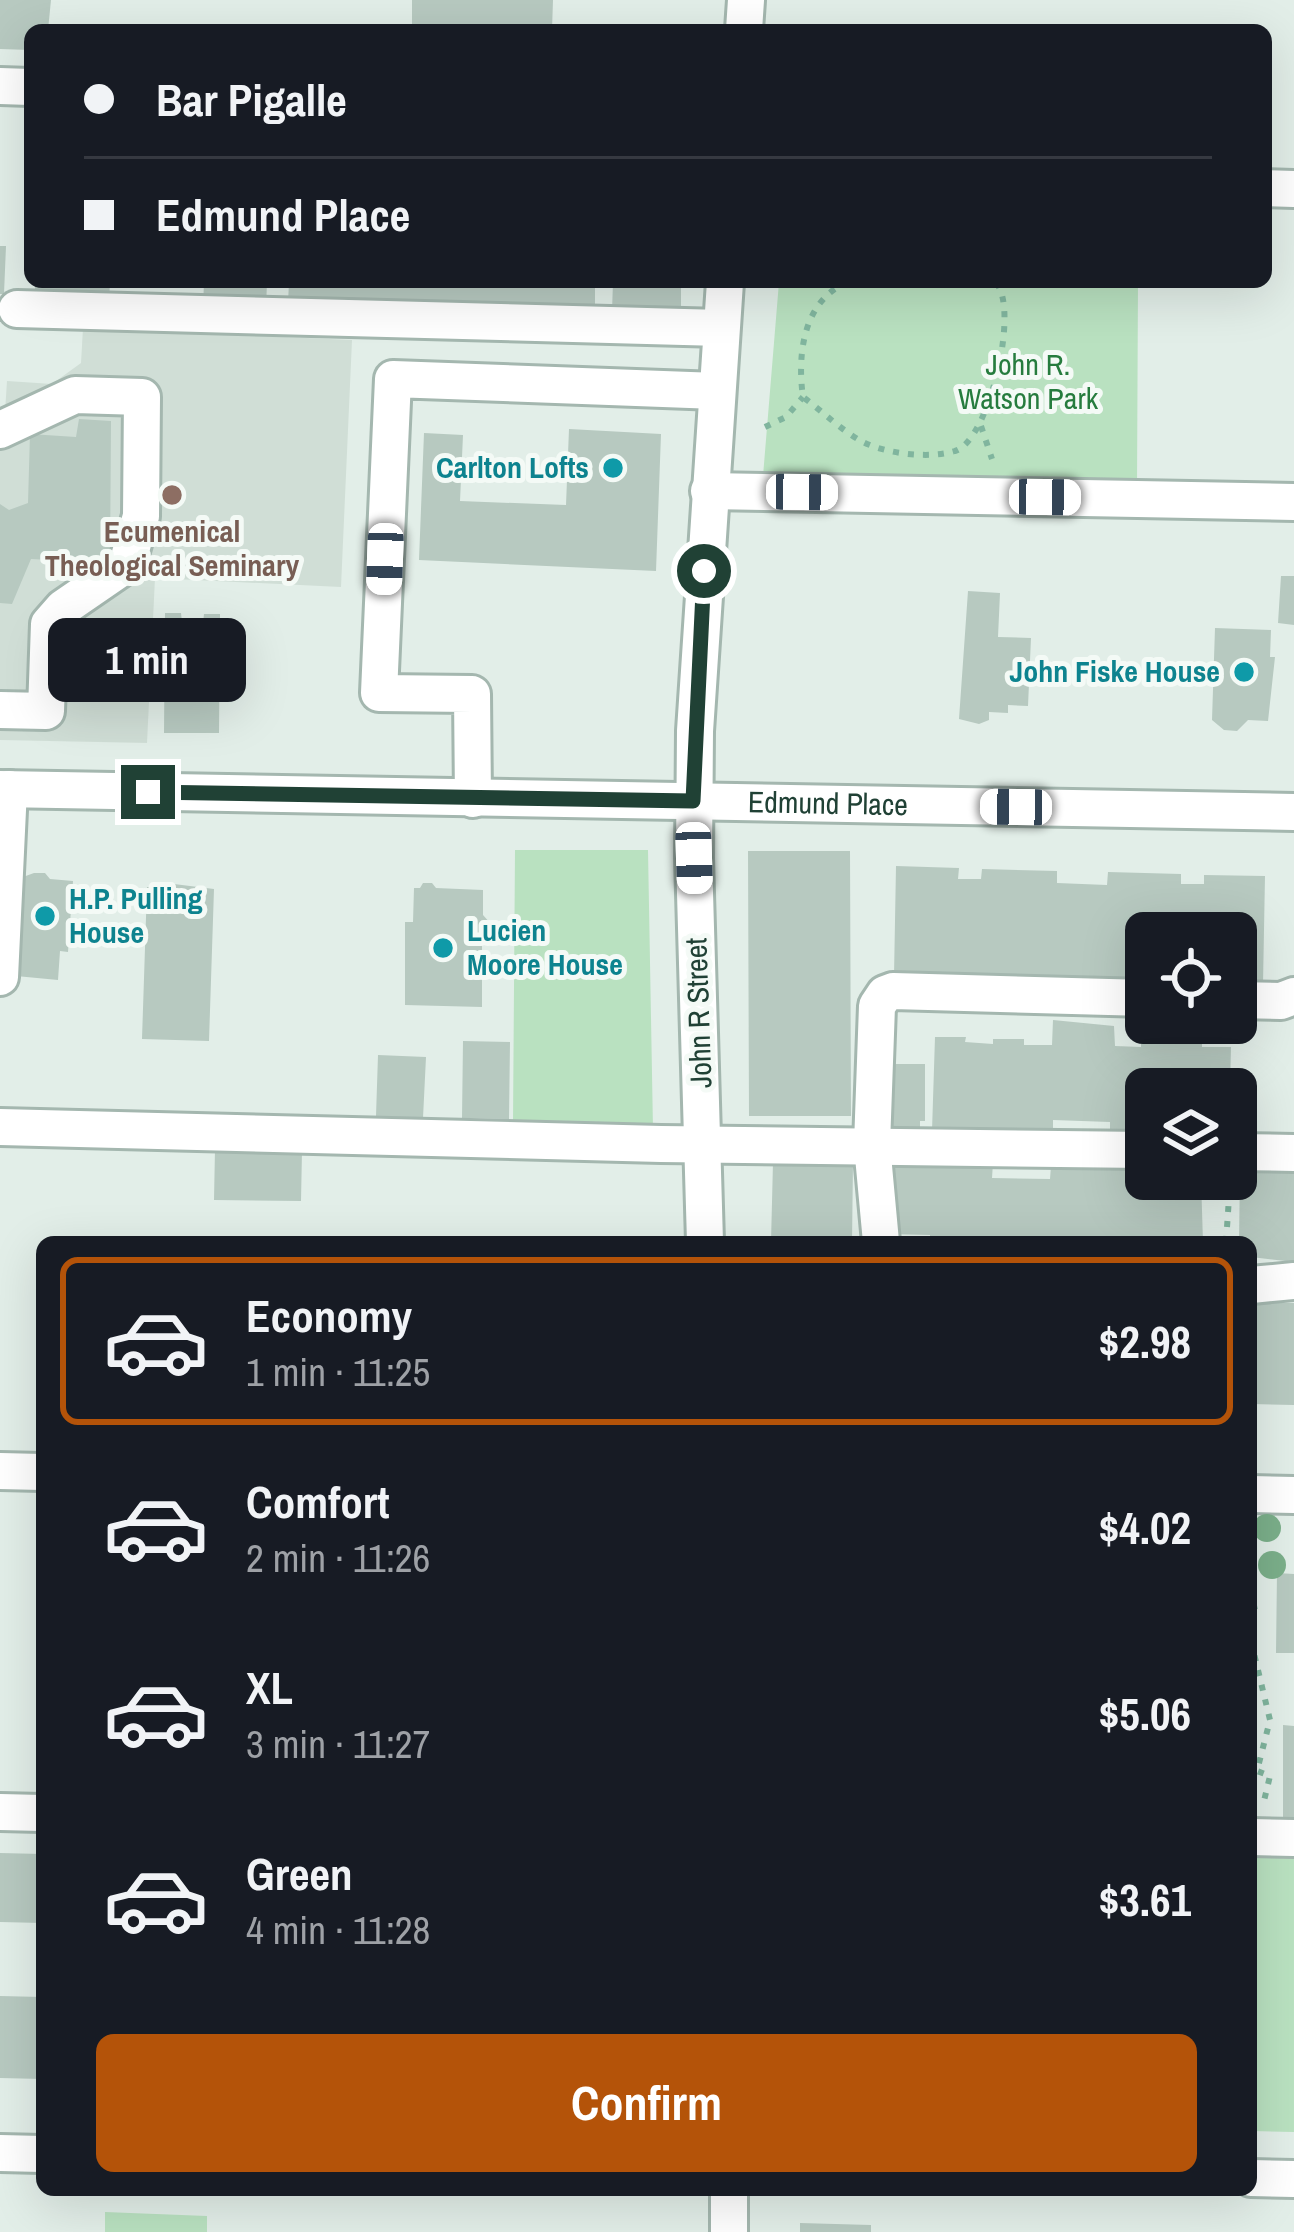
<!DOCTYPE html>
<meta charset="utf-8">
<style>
:root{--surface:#171b24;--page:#20242c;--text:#f1f3f6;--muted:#9ea1a6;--line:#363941;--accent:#b45309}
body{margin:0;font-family:"Archivo Narrow",sans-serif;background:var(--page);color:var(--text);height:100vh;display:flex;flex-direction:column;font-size:45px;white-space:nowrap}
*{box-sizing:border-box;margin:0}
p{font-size:39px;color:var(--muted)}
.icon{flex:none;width:66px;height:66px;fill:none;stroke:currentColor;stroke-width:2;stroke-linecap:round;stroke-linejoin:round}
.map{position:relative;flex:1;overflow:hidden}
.panel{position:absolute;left:36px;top:1236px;width:1221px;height:960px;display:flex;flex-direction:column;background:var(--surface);border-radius:18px;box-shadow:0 12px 48px #0002}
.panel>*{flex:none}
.guide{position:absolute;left:24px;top:24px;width:1248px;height:264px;border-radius:18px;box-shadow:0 12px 48px #0002;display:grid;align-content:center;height:264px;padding:0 60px;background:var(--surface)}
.buttons{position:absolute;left:1125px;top:912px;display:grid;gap:24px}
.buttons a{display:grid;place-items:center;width:132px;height:132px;border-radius:18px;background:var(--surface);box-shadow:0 12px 48px #0002;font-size:60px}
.end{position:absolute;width:54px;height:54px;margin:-27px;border:15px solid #204135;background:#fff;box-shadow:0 0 0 6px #fff}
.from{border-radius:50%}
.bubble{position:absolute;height:84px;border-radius:18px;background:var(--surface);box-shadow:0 12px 48px #0002;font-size:39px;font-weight:700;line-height:84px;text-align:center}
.car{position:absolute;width:36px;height:72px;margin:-36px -18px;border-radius:15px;box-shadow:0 0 9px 3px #0007;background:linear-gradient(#fff 24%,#345 0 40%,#fff 0 76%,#345 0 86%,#fff 0)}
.guide b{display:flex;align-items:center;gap:42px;height:114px;font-size:45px}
.guide b+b{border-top:3px solid var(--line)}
.guide i{width:30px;height:30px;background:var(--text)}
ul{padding:21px 0 0;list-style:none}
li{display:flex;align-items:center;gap:36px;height:168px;margin:0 24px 18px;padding:0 36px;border:6px solid transparent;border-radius:18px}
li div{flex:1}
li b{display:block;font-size:45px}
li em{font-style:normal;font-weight:700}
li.selected{border-color:var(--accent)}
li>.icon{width:108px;height:108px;stroke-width:1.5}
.button{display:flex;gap:24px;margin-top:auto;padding:24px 60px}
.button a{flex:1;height:138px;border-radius:18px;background:var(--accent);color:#fff;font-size:48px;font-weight:700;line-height:138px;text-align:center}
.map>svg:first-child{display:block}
</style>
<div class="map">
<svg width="1294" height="2232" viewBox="0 0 1294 2232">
<rect width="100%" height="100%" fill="#e2eee8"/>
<path fill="#d0ded6" d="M83,328l269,12 -11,247 -186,-9 -8,165 -147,-3v-327l5,-1 2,-31 45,3 29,-21z"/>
<path fill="#b9e1c0" d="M779,282h359l-1,204 -374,-10z
M515,850h133l5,279 -140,-6z
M1251,1853l43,1v278l-43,-1z
M105,2212l102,4v16h-102z"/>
<path fill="#b7c9c0" d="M0,0h51l-3,30h-18v20l-30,-1z
M412,0h141l-1,30h-140z
M0,246h6l-2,48h-4z
M35,282h75l-1,20 -74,-4z
M204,282h63l-1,27 -63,-2z
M289,282h306v27l-307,-6z
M613,282h68v30l-69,-1z
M79,419l32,2 -1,142 -79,-4 -19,45 -12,-1v-99l9,6 19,-7 2,-69 46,3z
M569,429l92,5 -5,137 -237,-11 5,-127 39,2 -3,66 106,4z
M1281,576h13v49l-16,-2z
M968,591l32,2 -2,44 33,1 -3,68 -20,-1v8l-19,-1v8l-10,4 -20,-5z
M165,613h16l1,9 21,1 1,-9h16l-1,119h-55z
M1215,628l56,2 -1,27h5l-7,64 -20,-1 -11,11 -13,-1 -12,-10z
M748,851h102l1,265h-102z
M896,866l63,2 -1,11h23l1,-10 75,2v12l50,2 1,-13 73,2v10h23v-9l61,1 -2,108h-27v-51h-90v49l-252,-6z
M34,873h11l5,6 23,2 -5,71 -8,-1 -2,29 -42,-4 7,-99z
M166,883l48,6 -5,152 -67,-2 5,-152h18z
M423,883h9l4,5 47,2v25l8,9 1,11 -10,10v62l-77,-2v-83h8l1,-34h6z
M1053,1020l61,6 1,20 26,1v-6l61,1v5h29l-1,42h-84v47h-36v-14l-57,-2v14l-121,-3 3,-94h31l-1,5 28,2v-5h31v6h28z
M463,1041l47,1 -1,77 -47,-1z
M378,1055l48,2 -3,61 -47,-2z
M891,1064h34v57h-5v10l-30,-2z
M215,1149l87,2 -1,50 -87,-1z
M773,1162l80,1 -1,79h-81z
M888,1162l105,1 -1,15 58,1 1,-13 95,1v12h55l2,63h-273v-7l-43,-1z
M1240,1171l54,1v90l-43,-5v-15h-12z
M68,1236l51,1v5h-51z
M1251,1303h43v102l-43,-1z
M1277,1573l17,1v79h-18z
M1283,1725l11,1v96l-11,-1z
M0,1853l42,1v69l-42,-1z
M0,1996l42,1v82l-42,-1z
M800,2223l71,2v7h-71z"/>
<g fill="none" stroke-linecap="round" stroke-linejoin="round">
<defs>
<g id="minor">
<path d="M744,30l2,-30"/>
<path d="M0,86l30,1"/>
<path d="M1266,188l28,1"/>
<path d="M17,309l704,19"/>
<path d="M0,430l75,-35 67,2 -1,119 -14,48 -64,44 -14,16 -3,87 -46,-1"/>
<path d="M709,491l585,11"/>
<path id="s1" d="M0,789l1294,23"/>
<path d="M473,799l-1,-105 -93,-1 14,-314 324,12"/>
<path d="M0,977l9,-188"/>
<path d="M1236,1000l45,1 13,-5"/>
<path d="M0,1127l661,17 485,6"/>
<path d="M1236,1152l58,1"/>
<path d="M705,1242l-11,-384 1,-127 30,-449"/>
<path d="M881,1242l-9,-97 5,-139 8,-12 8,-3 253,7"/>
<path d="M1251,1285l43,-4"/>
<path d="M0,1471l42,1"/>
<path d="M1251,1494l43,1"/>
<path d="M0,1812l42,1"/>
<path d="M1251,1837l43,1"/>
<path d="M0,2153l42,1"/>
<path d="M1251,2178l43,1"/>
<path d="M729,2232v-42"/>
</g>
</defs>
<use href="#minor" stroke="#a4b7af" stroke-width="42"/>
<path stroke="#80b59e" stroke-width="6" stroke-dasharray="6 9" stroke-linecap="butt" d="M848,282c-45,18 -51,73 -45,115 19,14 39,34 60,45 24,12 67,17 92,9 34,-10 66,-145 40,-169
M981,426l11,33
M765,427l21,-10 17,-20
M1226,1242l4,-59
M1251,1589l4,22 -4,2
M1251,1641l19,79 -13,51 13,5 -7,29"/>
<use href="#minor" stroke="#fff" stroke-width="36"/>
</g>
<g fill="#7baf8a">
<circle cx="1267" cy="1528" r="14"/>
<circle cx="1272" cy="1565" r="14"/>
</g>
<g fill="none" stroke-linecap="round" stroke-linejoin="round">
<path stroke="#204135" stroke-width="15" d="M148,792l545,9 11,-230"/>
</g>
<g fill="#0f9aa8" stroke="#f4faf6" stroke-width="4.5">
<circle cx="613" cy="468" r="12"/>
<circle cx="1244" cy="672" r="12"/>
<circle cx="45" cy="916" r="12"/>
<circle cx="443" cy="948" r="12"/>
</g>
<circle fill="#8d6e63" stroke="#f4faf6" stroke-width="4.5" cx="172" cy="495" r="12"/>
<g text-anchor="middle" stroke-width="10" stroke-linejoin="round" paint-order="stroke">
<g font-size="30" fill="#267c3e" stroke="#f4faf6">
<text x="1028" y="375">John R.<tspan x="1028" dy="34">Watson Park</tspan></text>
</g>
<g font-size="30" font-weight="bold" fill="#0d838f" stroke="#f4faf6" text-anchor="end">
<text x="589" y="478">Carlton Lofts</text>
<text x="1220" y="682">John Fiske House</text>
<text x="69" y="909" text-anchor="start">H.P. Pulling<tspan x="69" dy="34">House</tspan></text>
<text x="467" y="941" text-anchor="start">Lucien<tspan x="467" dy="34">Moore House</tspan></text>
</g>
<g font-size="30" font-weight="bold" fill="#785e54" stroke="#f4faf6">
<text x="172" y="542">Ecumenical<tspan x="172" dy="34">Theological Seminary</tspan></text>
</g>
<g font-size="30" fill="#204135" stroke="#f4faf6">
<text dy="10" stroke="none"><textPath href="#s1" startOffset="828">Edmund Place</textPath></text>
<text transform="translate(699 1013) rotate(-92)" y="10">John R Street</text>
</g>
</g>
</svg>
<div class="buttons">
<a><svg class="icon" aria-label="locate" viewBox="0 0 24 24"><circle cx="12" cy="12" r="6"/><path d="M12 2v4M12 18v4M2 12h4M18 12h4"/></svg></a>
<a><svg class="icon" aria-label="layers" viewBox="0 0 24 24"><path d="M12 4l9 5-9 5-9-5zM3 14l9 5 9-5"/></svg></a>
</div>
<i class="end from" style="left:704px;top:571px"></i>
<i class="end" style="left:148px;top:792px"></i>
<div class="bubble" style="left:48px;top:618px;width:198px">1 min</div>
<i class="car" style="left:802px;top:492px;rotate:91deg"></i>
<i class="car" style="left:1045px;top:497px;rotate:91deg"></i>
<i class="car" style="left:385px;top:559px;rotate:182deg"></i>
<i class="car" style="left:1016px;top:807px;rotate:271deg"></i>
<i class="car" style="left:694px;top:858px;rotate:178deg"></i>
<div class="guide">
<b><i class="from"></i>Bar Pigalle</b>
<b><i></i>Edmund Place</b>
</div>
<section class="panel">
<ul>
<li class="selected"><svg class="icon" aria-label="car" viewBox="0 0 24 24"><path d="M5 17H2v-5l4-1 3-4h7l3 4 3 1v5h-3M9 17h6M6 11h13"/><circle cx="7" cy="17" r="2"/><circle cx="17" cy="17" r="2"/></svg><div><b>Economy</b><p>1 min · 11:25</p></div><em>$2.98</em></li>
<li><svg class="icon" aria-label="car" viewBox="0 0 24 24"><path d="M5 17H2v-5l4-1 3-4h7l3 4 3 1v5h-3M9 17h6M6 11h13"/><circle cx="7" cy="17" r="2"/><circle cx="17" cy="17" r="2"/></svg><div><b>Comfort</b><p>2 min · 11:26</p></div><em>$4.02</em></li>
<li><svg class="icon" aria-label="car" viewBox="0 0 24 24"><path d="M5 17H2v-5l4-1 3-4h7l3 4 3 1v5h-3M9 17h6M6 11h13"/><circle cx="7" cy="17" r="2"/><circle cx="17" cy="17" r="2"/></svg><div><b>XL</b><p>3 min · 11:27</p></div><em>$5.06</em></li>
<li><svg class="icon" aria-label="car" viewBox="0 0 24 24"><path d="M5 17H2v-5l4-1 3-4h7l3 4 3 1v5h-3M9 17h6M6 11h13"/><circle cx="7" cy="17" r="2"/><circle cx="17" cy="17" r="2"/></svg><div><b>Green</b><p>4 min · 11:28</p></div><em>$3.61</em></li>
</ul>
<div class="button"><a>Confirm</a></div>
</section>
</div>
